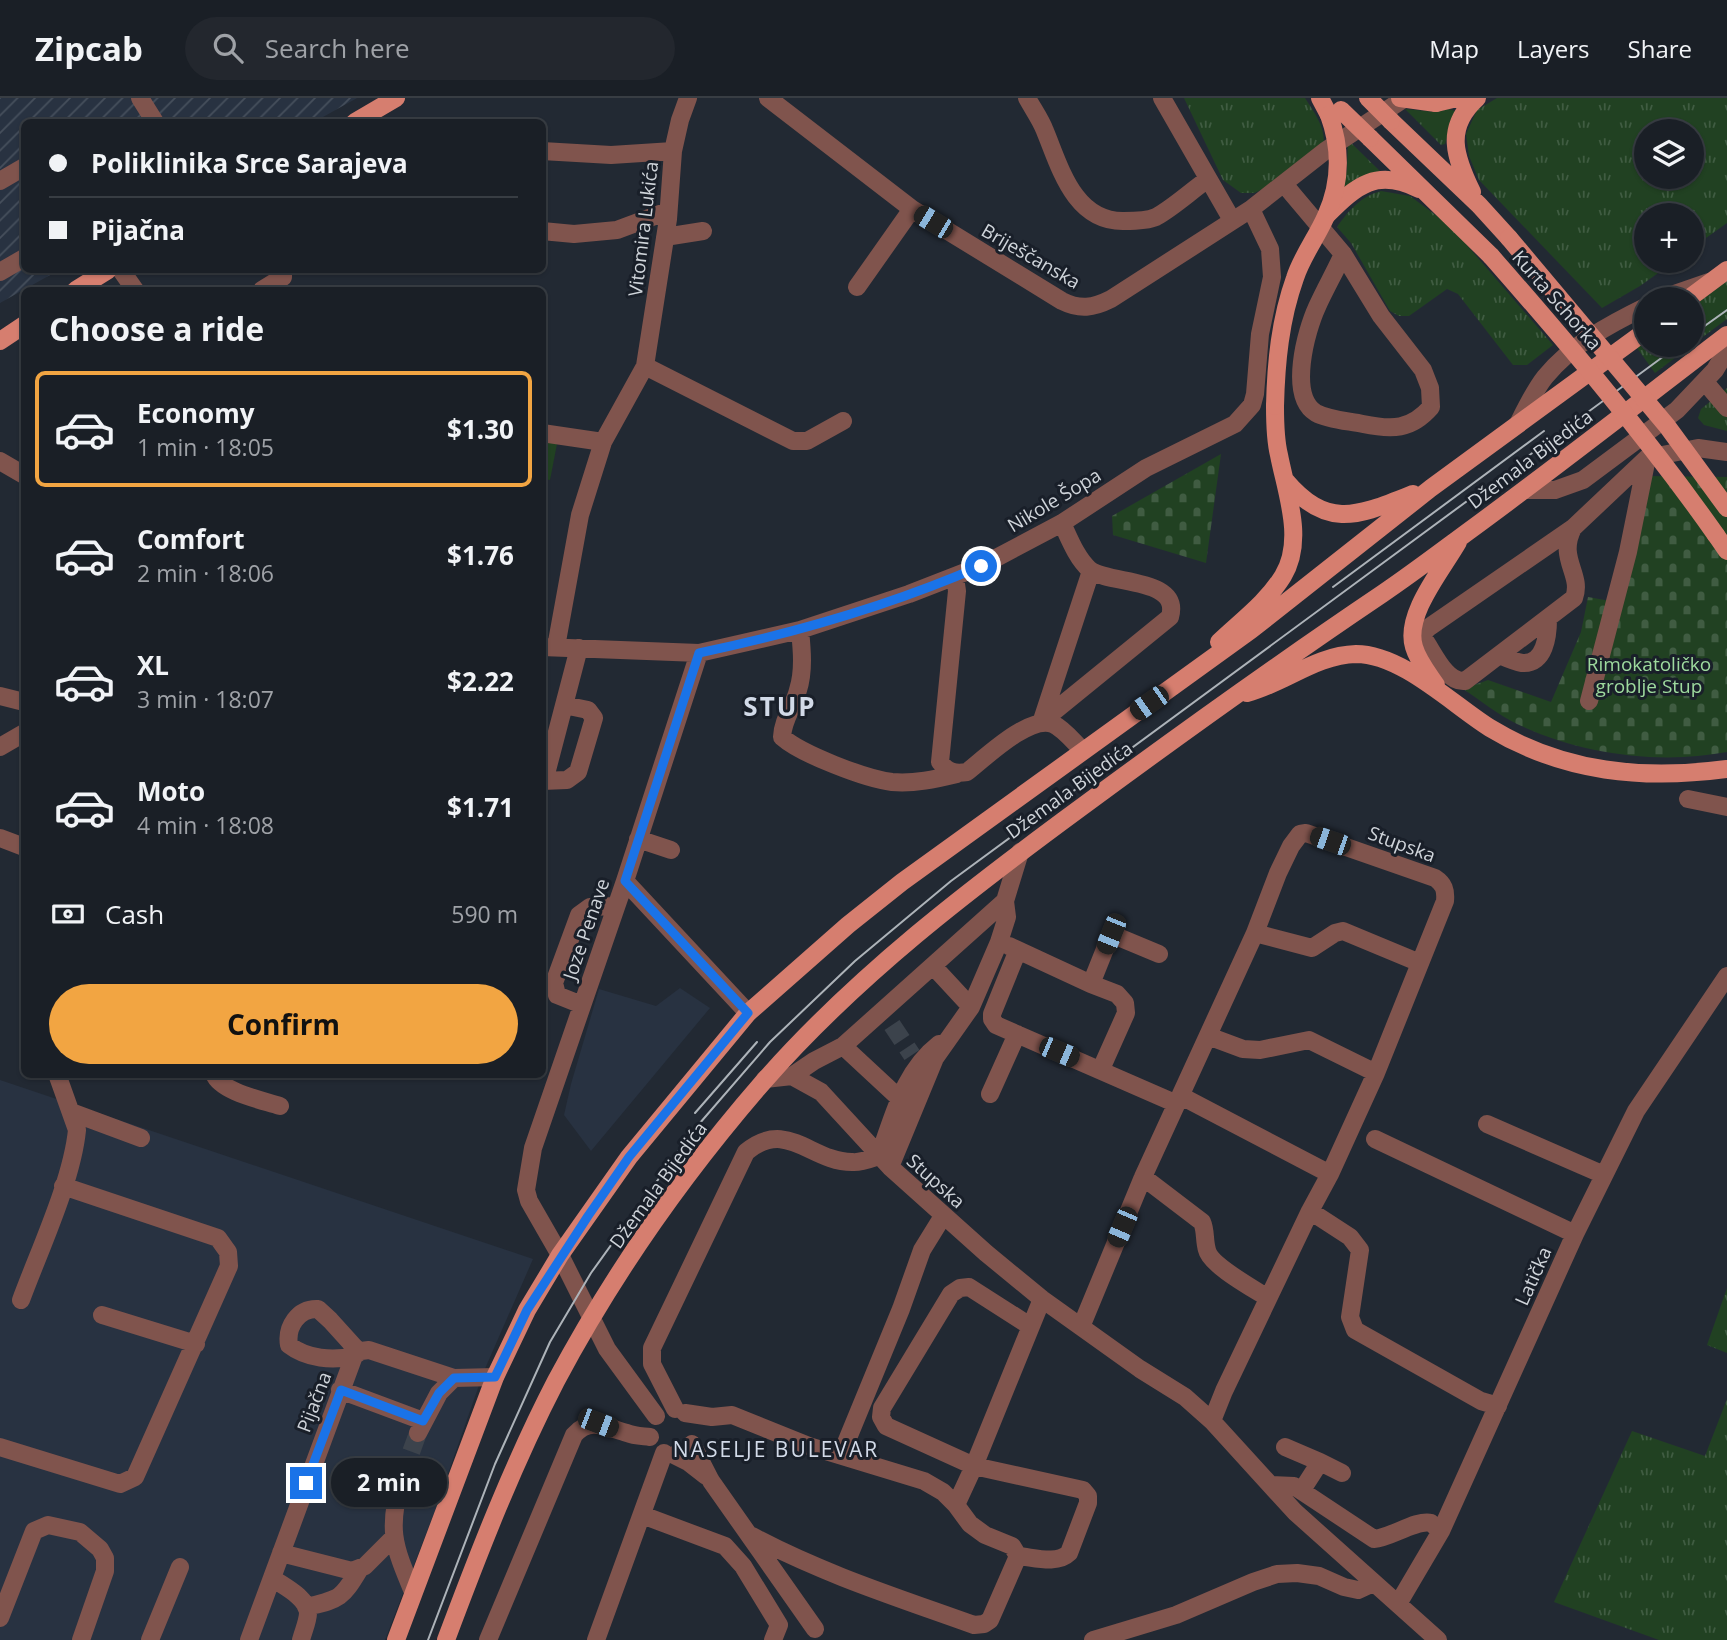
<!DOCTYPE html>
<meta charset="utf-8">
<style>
:root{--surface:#1a1f26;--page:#23272e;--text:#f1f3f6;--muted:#9fa2a7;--line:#383d43;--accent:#f2a542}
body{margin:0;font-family:"Open Sans",sans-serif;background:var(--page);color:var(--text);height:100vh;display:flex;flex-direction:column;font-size:26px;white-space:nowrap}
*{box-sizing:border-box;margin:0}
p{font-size:23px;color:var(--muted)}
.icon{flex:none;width:38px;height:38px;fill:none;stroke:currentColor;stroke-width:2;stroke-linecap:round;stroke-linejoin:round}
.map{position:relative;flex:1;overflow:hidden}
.side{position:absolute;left:21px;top:189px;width:525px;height:791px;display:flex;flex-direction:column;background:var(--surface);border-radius:10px;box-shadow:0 2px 5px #0004,0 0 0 2px var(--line)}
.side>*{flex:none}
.top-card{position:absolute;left:21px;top:21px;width:525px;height:154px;border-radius:10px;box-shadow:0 2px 5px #0004,0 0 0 2px var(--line);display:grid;align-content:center;height:154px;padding:0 28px;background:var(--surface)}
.tools{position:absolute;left:1634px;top:21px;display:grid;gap:14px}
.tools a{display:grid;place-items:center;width:70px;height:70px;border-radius:50%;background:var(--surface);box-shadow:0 2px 5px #0004,0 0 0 2px var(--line);font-size:35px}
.end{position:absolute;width:32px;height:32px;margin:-16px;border:9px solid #1a73e8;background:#fff;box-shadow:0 0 0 4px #fff}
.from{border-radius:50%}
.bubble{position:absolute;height:49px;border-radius:24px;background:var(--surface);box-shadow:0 2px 5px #0004,0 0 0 2px var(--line);font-size:23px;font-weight:700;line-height:49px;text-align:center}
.car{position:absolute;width:21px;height:42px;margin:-21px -10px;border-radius:9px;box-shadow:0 0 5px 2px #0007;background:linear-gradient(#222 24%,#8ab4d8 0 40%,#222 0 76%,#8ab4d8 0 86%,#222 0)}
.top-card b{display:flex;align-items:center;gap:24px;height:66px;font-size:26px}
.top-card b+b{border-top:2px solid var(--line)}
.top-card i{width:18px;height:18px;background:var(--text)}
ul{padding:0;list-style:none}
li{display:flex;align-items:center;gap:21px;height:116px;margin:0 14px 10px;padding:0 14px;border:4px solid transparent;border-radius:10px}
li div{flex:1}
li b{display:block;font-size:26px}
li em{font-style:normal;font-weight:700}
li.current{border-color:var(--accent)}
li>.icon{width:63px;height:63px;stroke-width:1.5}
h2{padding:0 28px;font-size:32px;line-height:84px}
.pay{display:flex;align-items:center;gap:18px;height:77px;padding:0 28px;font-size:26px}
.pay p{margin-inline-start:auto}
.button{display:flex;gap:14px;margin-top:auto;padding:14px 28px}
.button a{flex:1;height:80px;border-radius:42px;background:var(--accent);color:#111;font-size:28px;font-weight:700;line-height:80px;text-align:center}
header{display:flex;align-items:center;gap:42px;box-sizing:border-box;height:98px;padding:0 35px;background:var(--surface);border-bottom:2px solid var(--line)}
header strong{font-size:33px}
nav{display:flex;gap:38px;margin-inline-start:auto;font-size:24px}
.search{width:490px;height:63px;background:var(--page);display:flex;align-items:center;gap:18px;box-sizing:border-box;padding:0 24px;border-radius:38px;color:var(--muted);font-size:26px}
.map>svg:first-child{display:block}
</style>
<header>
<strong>Zipcab</strong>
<div class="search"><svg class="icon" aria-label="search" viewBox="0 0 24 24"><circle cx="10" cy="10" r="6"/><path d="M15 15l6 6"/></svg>Search here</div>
<nav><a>Map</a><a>Layers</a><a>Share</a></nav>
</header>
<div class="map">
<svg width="1727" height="1542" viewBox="0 0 1727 1542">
<defs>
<pattern id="industrial-furrows" width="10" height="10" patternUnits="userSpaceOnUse" patternTransform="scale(1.75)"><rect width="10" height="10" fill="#283241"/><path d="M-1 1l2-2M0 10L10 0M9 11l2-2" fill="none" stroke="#464f5c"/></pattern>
<pattern id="grass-tufts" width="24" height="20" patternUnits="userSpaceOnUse" patternTransform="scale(1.75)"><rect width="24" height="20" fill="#214122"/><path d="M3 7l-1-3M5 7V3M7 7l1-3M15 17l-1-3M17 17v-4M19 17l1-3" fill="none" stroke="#405c42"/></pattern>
<pattern id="cemetery-stones" width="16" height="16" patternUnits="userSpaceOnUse" patternTransform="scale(1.75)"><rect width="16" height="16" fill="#214122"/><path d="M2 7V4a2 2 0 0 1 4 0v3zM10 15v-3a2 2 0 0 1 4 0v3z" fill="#405c42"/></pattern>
</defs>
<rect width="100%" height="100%" fill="#222933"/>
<path fill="#283241" d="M680,890l30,20 -119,143 -27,-36 7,-31 28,-95 57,17z
M0,982l533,179 -49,112 -48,137 -51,132h-385z"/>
<path fill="url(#industrial-furrows)" d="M0,0h357l-43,24h-290v148h35l-59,33z"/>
<path fill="url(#grass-tufts)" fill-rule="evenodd" d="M1184,0h121c9,14 19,27 19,44l-59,46 -11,5h-13l-18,-13z
M1497,0h230v125l-35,25v-33h-45v46h28l-35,25 -38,22 -123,-128 -10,-24 -3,-22 11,-24zM1647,33h45v46h-45z
M1405,11l31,3 13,-3 6,2 -10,33 -4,1z
M1348,42l32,31 -27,10 -7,7 -3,-3 4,-15z
M1381,93l29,5 35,26 21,22 87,101 -26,20h-14l-55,-71 -11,-5 -38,27h-10l-9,-5 -39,-68 -14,-16c12,-17 23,-30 44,-36z
M1727,183v38l-35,26v-38z
M1647,243v4h45l-37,28 -18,-25z
M1727,290v43l-23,-6 -6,-7 3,-9z
M1727,1190v65l-20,-8z
M1727,1301v241h-68l-105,-38 78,-171 73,25z"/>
<path fill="url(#cemetery-stones)" d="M1221,356l-15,109 -93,-28 -1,-19z
M1646,378l81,1v275c-69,13 -147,2 -210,-28 -19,-9 -37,-24 -54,-35l25,-9 63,22 30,-70 7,-35 28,5z"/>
<path fill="#214122" d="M542,338l16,3 -8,41 -7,-1z"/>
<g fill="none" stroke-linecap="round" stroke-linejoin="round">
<path stroke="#3c434c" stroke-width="18" stroke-dasharray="18 9" stroke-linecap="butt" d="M892,927l20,30
M402,1379l16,-44"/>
<path stroke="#80544d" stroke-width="18" d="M140,0l15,24
M768,0l144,111 150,92c18,9 31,7 49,-2l140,-90 74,-58 80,-53
M1027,0c6,11 14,22 18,33 15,36 29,91 79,90 10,0 23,0 32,-4 18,-10 35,-26 52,-38
M1162,0l70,122
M542,53l69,4 62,-4
M0,83l24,-14
M1284,86l59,70 38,62 42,54 7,18 1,19c-20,23 -39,23 -68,17 -14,-3 -34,-4 -47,-11 -28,-17 -10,-82 1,-106 8,-18 18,-35 26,-53
M542,133l32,3 43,-4 51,-19
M665,139l38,-6
M121,172l14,20
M0,174l24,-14
M857,189l55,-78
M262,192l21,-13v-7
M1660,201l49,-17
M645,268l148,75h14l36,-20
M1705,284l22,26
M1518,326c8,-16 16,-33 27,-47 26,-32 65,-53 102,-71
M542,335l61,9
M0,363l24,14
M1525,392h30l28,-10 94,-70 38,-40 12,-20
M1573,430l-145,100 -5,6 1,5c10,14 22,44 41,42l109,-83c9,-24 -17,-39 -1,-70l74,-70 51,-10 29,4
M955,479l2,14 -17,171c8,10 14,12 27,10 18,-14 62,-57 86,-48 11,5 20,17 29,26
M800,532c2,20 4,41 -2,60 -4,17 -15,28 -16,47 19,17 84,42 110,45 22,2 44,-3 65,-8
M542,549l157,6 101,-23 109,-36 72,-28 81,-43 84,-55 89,-44 17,-19 3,-11 5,-60 12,-57 -2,-28 -19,-40
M556,549l24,-132 23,-73 42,-76 23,-147 5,-68 7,-31 8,-22
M1499,557c7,3 16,7 23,8 23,2 26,-28 26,-44
M0,598l24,6
M1589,603l39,-149 19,-94
M1042,622l49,-149
M1041,624l129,-105c11,-40 -60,-32 -80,-47 -13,-11 -21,-32 -28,-47
M0,649l24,-14
M542,680l4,-4 33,-126
M542,683l25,-1 11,-8 16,-54 -6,-8 -24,-5
M1688,701l39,8
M0,740l24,9
M638,741l33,11
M625,783l123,132
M1255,835l57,15 23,-15 8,-2 77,32
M1009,848l82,38 20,-50 48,20
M1018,852l-26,64v5l4,6 181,79
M933,868l38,41
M1091,886l26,10 8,9 1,10 -25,56
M582,907l-25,-10 -3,-12 25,-68 11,-8 26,-1
M1208,938l35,13 17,1 49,-10 67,33
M843,948l56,52
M214,976c7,18 48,26 66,32
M792,978l22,-15 29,-15 162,-145 15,-49
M765,981l27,-3 29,16 69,75 96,86 56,46 98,70 45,28 27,24 83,91 143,128
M990,996l27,-60
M1181,998l149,78
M71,1014l70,26
M1487,1026l117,51
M1375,1041l200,95
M879,1058c15,-40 24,-84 60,-112
M890,1069l45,-109 36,-51 28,-65 8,-25 -2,-16
M1143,1079l59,45c4,9 2,18 5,28 3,15 47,39 61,48
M1310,1113l40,26 10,13 -10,67 5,13 126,71 17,5
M21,1202c18,-49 51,-119 56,-170l-20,-56
M102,1217l94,29
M1081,1229l62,-150 112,-244 23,-60 13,-27 9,-12 6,-1 129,45c9,6 11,12 10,23l-69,172 -46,101 -20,37 -86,180 -12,30
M354,1258c-21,5 -47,3 -65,-11 -3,-18 9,-37 29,-36l12,11 29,32
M340,1292l83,31
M675,1311l-23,-45v-16l94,-196c41,-34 65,10 106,10 9,1 18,-3 27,-6
M685,1315l27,4 20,-2 77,31 115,35 19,11 13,13 14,19 15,11 27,11 6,10 -28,64 -6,4 -10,1c-75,-27 -151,-51 -222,-89
M656,1318l-49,-67 -47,-94 -31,-54 -3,-11 7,-42 92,-267 74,-228
M418,1335l21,-40 15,-15
M692,1346l19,37 104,148
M0,1349l120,37 15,-7 94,-211 -1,-14 -10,-14 -155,-52
M1285,1349l35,15 -18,28
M674,1357l14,7 18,14
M841,1357l60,-146 21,-59 21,-34
M1320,1364l22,11
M402,1379c-15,52 -9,67 11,115
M1271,1387l23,1 80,53c16,-1 43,-20 57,-16 1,1 9,7 10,8
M956,1407l18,-39 68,-167
M642,1417l83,31 18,20 36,59 -6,15
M281,1455l71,18 13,-5 28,-28
M1018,1458c15,1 39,9 51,-3l19,-50v-7l-5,-6 -109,-24 -88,-40 -5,-9 1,-9 69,-114 9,-6 9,-1 61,39
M272,1480c11,8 35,19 36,35 0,8 -5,19 -7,27
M1398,1506l43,-73 134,-297 61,-123 91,-135
M306,1509c33,-8 35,-7 53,-37
M0,1520l34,-87 14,-6 32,7 20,17 5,9v13l-24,69
M150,1542l30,-73
M249,1542l105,-284 7,-5 8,-1 85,28 41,-1
M488,1542l86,-205c16,-19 33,-7 53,-2 7,3 15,3 23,4
M596,1542l68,-187
M1093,1542l83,-25 77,-33 24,-8 20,-1 22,3 25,11 14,3 15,-7"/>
<path stroke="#d67e6f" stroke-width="18" d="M1320,0l9,17
M1436,5l21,-5
M1391,23l88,84 30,33
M355,24l41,-24
M1370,40l121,118
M1472,94c-17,-35 -28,-64 5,-94
M1327,117c30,-30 50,-47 92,-26
M76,192l32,-20
M1688,201l39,-29
M0,243l24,-16
M1285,382c43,51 74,35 128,14
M1716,437l11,16
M1219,544c22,-21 48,-40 64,-66 22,-36 3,-84 -4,-121 -4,-16 -4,-33 -4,-49
M1436,587c-8,-12 -18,-24 -22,-38 -10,-32 28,-77 44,-105
M1247,595c38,-10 69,-38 109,-39 46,0 97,51 134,74 74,45 154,52 237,41
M396,1542l99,-263 32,-67 33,-55 69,-98 119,-144 100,-88 54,-43 349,-252 180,-142 216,-158
M446,1542c33,-88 67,-176 110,-259 57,-107 128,-208 208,-300 93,-106 206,-192 319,-275 99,-73 198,-144 299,-212 31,-21 61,-44 91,-66 86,-63 170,-129 254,-193"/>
<path stroke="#adb3b9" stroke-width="2" d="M1692,237l35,-25
M1333,489l211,-156
M695,1015l62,-71
M428,1542l67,-176 55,-122 41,-69 102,-142 77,-89 85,-81 96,-80 728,-536"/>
<path stroke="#d67e6f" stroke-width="18" d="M1368,0l23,23
M1400,0l36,5
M1341,12l29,28
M1509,140l158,188 60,82
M1491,158c79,90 156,181 225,279
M1275,308c1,-43 5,-86 20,-128 7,-22 22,-41 31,-62 15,-33 15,-68 3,-101"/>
</g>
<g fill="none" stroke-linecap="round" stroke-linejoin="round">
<path stroke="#1a73e8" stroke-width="9" d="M306,1385l35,-93 82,31 16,-28 15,-15 41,-1 32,-67 61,-94 41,-59 119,-144 -123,-132 74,-228c96,-20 192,-48 282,-87"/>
</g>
<g text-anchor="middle" stroke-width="6" stroke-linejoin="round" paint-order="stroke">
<g font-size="19" fill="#cfd4da" stroke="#191f29">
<text transform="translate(643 131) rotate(-83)" y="7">Vitomira Lukića</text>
<text transform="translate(1031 158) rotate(30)" y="7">Briješčanska</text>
<text transform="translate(1557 202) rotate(49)" y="7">Kurta Schorka</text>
<text transform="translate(1530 361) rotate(-37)" y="7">Džemala Bijedića</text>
<text transform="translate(1054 402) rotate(-31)" y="7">Nikole Šopa</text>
<text transform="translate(1069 692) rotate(-36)" y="7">Džemala Bijedića</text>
<text transform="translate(1402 746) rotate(20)" y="7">Stupska</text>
<text transform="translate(586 831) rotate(-71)" y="7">Joze Penave</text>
<text transform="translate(936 1083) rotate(42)" y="7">Stupska</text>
<text transform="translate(658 1087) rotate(-54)" y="7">Džemala Bijedića</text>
<text transform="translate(1533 1178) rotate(-66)" y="7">Latička</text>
<text transform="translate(314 1304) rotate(-69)" y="7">Pijačna</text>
</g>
<g font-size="19" fill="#9eda9e" stroke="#191f29">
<text x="1649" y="573">Rimokatoličko<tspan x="1649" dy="22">groblje Stup</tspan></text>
</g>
<g font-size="21" letter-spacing="2" fill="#d2dae8" stroke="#191f29">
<text x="776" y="1359">NASELJE BULEVAR</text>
</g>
<g font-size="26" font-weight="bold" letter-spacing="2" fill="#d2dae8" stroke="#191f29">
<text x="780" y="618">STUP</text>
</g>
</g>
</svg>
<div class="tools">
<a><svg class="icon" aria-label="layers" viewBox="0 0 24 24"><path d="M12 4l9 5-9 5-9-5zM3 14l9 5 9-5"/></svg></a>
<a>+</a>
<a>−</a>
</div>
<i class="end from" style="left:981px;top:468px"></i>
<i class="end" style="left:306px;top:1385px"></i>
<div class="bubble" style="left:331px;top:1360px;width:116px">2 min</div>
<i class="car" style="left:933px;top:124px;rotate:301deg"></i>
<i class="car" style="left:1149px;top:605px;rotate:235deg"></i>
<i class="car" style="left:1330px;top:743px;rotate:289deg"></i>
<i class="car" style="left:1111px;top:836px;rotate:202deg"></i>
<i class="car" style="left:1059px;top:954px;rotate:113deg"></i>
<i class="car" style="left:1122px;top:1129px;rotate:203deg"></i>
<i class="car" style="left:598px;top:1325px;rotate:111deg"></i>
<div class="top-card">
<b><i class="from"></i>Poliklinika Srce Sarajeva</b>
<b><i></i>Pijačna</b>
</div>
<section class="side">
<h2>Choose a ride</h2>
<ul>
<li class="current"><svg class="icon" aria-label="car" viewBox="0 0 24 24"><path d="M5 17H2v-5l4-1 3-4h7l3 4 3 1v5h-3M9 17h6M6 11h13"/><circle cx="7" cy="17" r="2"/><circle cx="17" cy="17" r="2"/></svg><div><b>Economy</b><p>1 min · 18:05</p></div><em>$1.30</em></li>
<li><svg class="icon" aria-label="car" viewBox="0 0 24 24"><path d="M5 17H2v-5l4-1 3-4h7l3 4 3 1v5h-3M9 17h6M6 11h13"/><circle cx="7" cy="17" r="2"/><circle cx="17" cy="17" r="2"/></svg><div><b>Comfort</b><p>2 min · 18:06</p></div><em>$1.76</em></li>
<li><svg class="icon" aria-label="car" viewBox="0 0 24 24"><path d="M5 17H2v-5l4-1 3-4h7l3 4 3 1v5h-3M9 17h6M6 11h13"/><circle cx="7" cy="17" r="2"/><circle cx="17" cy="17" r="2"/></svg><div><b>XL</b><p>3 min · 18:07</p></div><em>$2.22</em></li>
<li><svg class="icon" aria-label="car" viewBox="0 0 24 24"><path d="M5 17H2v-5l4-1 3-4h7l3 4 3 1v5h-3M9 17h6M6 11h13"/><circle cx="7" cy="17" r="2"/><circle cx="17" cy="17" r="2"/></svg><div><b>Moto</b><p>4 min · 18:08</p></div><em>$1.71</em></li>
</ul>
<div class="pay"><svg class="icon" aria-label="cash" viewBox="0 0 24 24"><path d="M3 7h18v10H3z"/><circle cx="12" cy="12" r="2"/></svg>Cash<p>590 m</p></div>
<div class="button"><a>Confirm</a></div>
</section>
</div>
